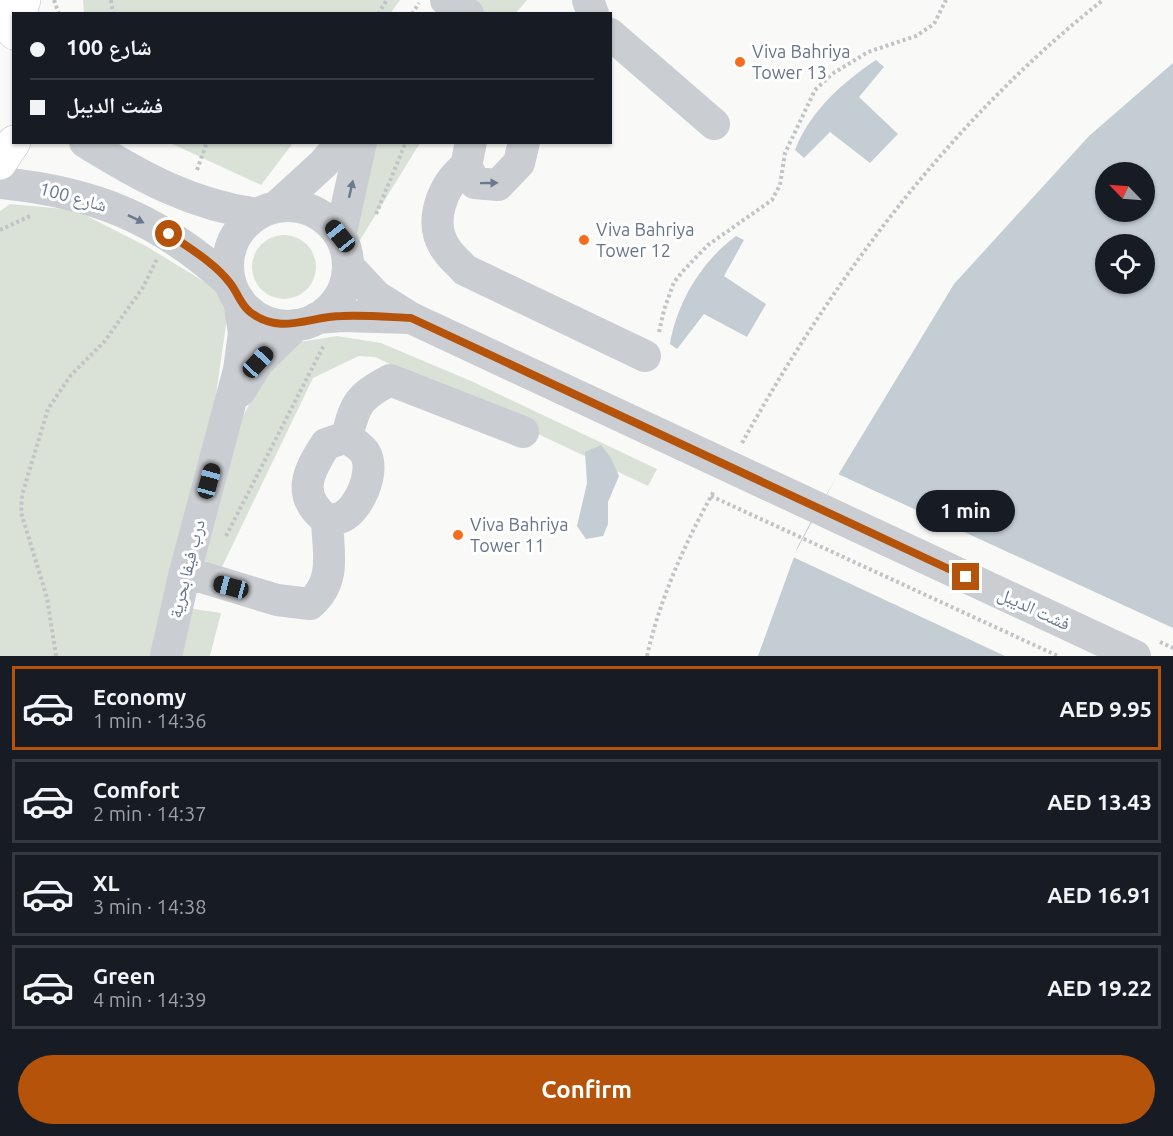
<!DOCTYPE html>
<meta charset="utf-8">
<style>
:root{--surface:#171b24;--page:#242831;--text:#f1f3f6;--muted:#9ea1a6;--line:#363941;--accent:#b45309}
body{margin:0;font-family:Ubuntu,"Noto Naskh Arabic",sans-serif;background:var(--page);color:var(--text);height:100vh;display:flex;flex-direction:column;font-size:22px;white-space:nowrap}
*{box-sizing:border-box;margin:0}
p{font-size:20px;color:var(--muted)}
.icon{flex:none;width:33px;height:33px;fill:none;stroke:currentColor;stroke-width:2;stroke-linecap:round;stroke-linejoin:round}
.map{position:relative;height:656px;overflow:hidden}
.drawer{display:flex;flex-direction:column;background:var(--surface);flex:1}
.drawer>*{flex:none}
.banner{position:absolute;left:12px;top:12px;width:600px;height:132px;border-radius:0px;box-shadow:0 2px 4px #0004;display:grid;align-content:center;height:132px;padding:0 18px;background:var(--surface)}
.needle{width:39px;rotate:295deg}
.controls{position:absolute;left:1095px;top:162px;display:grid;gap:12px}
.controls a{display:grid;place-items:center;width:60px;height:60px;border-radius:50%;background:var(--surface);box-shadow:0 2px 4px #0004;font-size:30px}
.end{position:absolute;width:27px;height:27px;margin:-14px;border:8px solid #b45309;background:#fff;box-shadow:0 0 0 3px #fff}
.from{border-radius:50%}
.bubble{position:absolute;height:42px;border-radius:21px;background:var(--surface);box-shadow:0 2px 4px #0004;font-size:20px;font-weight:700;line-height:42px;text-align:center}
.car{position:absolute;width:18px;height:36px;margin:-18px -9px;border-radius:8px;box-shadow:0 0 4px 2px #0007;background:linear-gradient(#222 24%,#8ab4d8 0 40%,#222 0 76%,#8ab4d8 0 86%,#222 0)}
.banner b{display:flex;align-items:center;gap:21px;height:57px;font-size:22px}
.banner b+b{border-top:2px solid var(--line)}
.banner i{width:15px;height:15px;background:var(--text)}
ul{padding:10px 0 0;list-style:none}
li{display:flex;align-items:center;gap:18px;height:84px;margin:0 12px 9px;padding:0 6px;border:3px solid var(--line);border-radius:0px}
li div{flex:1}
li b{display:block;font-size:22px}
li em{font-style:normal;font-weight:700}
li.selected{border-color:var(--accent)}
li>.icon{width:54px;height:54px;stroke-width:1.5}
.button{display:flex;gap:12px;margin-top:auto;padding:12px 18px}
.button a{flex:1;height:69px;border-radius:36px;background:var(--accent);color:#fff;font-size:24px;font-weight:700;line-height:69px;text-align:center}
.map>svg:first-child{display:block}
</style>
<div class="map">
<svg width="1173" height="656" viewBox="0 0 1173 656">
<rect width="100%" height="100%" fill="#f9faf7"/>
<path fill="#dae2d8" d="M83,0h317l-10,14h-306z
M471,0h56l-12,14 -33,-1z
M170,143h123l-32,42z
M372,143h48l-63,102 -5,-38z
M10,204l65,6 71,36 75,46 8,12 -15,105 -42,151 -18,96h-154v-445z
M252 267a32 32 0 1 1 64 0a32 32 0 1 1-64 0Z
M337,336l44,7 90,38 186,88 -9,17 -273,-129 -16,-1 -46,22 -92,191 -25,-10 36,-122 30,-57 38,-38z
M187,608l34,5 -11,43h-32z"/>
<path fill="#c3cdd3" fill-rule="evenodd" d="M876,60l8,7 -25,30 39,37 -28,29 -40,-31 -26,26 -9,-8c15,-39 47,-67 81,-90z
M1173,63v593h-415l40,-110 20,-38 136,-224 135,-148zM1106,172h38v40h-38zM1106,244h38v40h-38z
M736,236l8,4 -20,36 42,28 -19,33 -43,-23 -27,35 -7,-5c7,-42 32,-83 66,-108z
M601,445l10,13 8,18 -11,26v22l-5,12 -17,3 -9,-13 10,-43 -2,-31z"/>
<path fill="#f9faf7" d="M838,474l335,154v28h-168l-212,-99z"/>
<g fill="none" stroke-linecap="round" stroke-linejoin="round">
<defs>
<path id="major" d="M0,14l14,19
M20,14l4,-14
M0,163l14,-21"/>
</defs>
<use href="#major" stroke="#bdc0c5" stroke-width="34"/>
<path stroke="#c1c3c6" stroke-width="4" stroke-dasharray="3 3" stroke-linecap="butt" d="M54,0l5,14
M111,0l2,14
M378,14l9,-14
M412,14l7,-11
M197,170l10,-28
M376,214l30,-72
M0,230l30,-14
M659,332l5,-22 10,-28 10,-12 24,-25 64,-45 8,-15 5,-32 30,-63 17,-16 36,-22 48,-16 18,-12 12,-24
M742,443c93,-167 210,-324 361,-443
M711,496l347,160
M226,536l98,-191
M1160,642l13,6
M56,656l-9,-58 -26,-86 1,-17 26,-86 23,-34 33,-33 38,-53 15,-30
M647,656c13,-58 38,-113 67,-165"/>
<path stroke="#cacdd1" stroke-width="32" d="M446,0l22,14
M588,0l5,14
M610,34l104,90
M85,142c56,35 107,63 173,72
M471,142l-5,24 9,17 23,2 21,-22 5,-21
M466,166c-23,18 -39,56 -20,83 5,8 13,14 19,21l180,86
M0,183c94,9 160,36 230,100
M228 266a60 60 0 1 1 120 0a60 60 0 1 1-120 0Z
M276,207l47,-43 19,-22
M340,236l21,-94
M348,266l28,30 35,22 724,338
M317,318l25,-2 68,2
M240,391l18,-29 38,-37
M347,437c5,5 15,10 18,16 11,18 -6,56 -23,64 -4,2 -10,2 -15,3 -31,-24 -20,-47 -1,-76z
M347,437c8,-34 12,-40 43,-57l133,52
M185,572l92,28 33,4c27,-23 18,-52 17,-84
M166,656l19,-84 54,-202 5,-37 -5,-33"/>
<use href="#major" stroke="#fff" stroke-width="33"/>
</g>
<defs><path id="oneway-solid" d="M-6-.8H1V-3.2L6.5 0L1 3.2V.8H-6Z" transform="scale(1.5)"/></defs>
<g fill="#6b798e">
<use href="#oneway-solid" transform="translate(489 183) rotate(-1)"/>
<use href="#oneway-solid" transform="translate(351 189) rotate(-77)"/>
<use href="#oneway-solid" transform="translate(136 219) rotate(26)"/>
</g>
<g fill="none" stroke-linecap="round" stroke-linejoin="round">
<path stroke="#b45309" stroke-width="8" d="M169,234c20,14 46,29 61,49 8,10 10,21 20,29 31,24 59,4 92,4 23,-1 46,1 69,2l555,259"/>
</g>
<g fill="#f56d1c" stroke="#fff" stroke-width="2">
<circle cx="740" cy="62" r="6"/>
<circle cx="584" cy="240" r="6"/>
<circle cx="458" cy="535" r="6"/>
</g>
<g text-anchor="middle" stroke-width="6" stroke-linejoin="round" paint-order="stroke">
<g font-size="18" fill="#66758b" stroke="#fff" text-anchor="start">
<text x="752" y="58">Viva Bahriya<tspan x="752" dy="21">Tower 13</tspan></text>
<text x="596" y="236">Viva Bahriya<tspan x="596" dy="21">Tower 12</tspan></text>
<text x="470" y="531">Viva Bahriya<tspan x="470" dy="21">Tower 11</tspan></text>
</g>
<g font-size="18" fill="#66758b" stroke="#fff">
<text transform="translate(73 197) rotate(15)" y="6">شارع 100</text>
<text transform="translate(187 569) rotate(-76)" y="6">درب فيفا بحرية</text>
<text transform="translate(1034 609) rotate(25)" y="6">فشت الديبل</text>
</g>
</g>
</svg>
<div class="controls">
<a><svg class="needle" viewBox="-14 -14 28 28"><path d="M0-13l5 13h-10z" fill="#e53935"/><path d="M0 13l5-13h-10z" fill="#9ea1a6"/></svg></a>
<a><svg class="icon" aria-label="locate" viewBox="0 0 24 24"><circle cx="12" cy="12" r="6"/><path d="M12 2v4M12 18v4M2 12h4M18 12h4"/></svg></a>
</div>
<i class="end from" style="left:169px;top:234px"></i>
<i class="end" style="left:966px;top:577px"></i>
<div class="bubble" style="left:916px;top:490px;width:99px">1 min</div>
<i class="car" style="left:340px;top:236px;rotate:321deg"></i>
<i class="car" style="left:258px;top:362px;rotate:43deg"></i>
<i class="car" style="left:209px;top:481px;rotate:15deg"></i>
<i class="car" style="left:231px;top:587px;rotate:285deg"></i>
<div class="banner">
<b><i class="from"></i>شارع 100</b>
<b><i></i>فشت الديبل</b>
</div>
</div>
<section class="drawer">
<ul>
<li class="selected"><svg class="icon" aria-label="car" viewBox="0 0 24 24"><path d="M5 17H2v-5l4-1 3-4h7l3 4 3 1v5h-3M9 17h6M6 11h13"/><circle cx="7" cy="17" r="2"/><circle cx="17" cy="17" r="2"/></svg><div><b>Economy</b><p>1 min · 14:36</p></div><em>AED 9.95</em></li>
<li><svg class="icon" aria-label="car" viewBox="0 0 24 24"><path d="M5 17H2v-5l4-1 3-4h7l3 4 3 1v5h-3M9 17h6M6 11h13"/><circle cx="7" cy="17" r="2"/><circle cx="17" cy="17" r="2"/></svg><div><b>Comfort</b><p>2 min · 14:37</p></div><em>AED 13.43</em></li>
<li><svg class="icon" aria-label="car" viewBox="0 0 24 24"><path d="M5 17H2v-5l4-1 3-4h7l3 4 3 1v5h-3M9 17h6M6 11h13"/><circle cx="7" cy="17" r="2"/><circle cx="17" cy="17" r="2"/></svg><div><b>XL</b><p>3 min · 14:38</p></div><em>AED 16.91</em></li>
<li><svg class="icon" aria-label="car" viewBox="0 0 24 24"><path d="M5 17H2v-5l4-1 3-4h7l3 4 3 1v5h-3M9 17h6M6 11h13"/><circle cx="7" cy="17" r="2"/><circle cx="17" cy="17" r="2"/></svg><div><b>Green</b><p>4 min · 14:39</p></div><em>AED 19.22</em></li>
</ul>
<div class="button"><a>Confirm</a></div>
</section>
